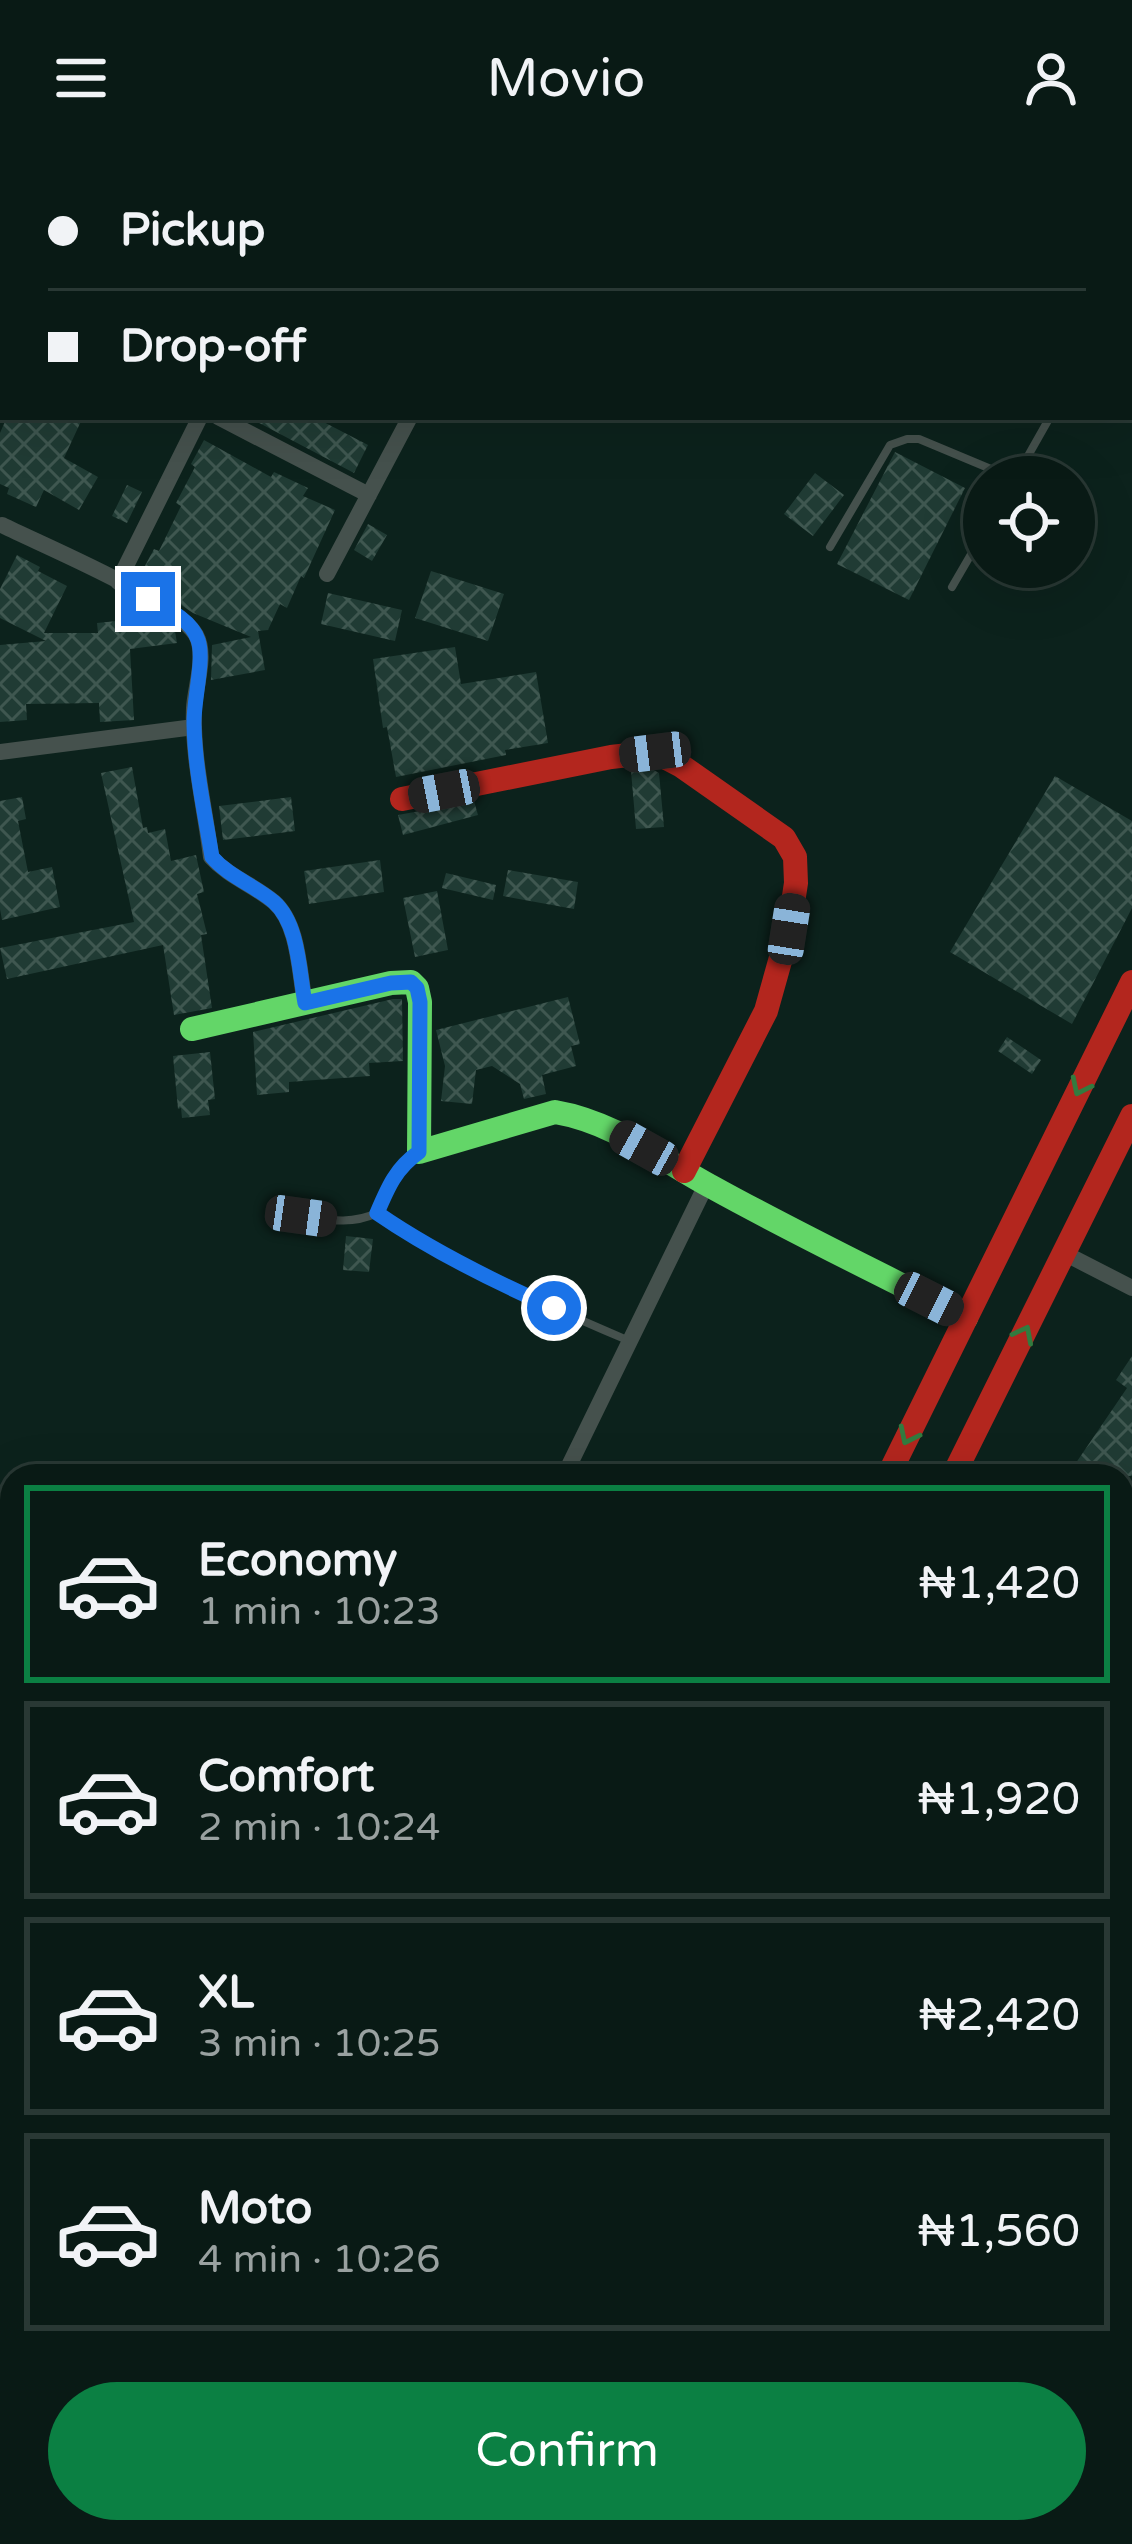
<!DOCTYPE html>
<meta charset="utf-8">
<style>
:root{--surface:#091a15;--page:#12231e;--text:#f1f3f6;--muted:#99a1a0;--line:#293834;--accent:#0b8043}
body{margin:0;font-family:"Varela Round",sans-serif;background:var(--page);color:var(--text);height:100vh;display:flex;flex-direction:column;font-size:45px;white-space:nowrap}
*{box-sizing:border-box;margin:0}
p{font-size:39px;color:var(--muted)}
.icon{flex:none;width:66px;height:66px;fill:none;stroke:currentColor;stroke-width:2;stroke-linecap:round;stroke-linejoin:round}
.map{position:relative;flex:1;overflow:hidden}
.drawer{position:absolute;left:0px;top:1308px;width:1134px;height:1080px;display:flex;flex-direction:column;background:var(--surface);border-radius:36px 36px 0 0;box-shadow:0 12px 48px #0002,0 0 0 3px var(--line)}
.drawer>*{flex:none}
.top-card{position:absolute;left:0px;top:0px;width:1134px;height:264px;box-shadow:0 12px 48px #0002,0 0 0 3px var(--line);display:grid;align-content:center;height:264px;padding:0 48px;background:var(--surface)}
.tools{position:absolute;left:963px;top:300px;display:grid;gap:24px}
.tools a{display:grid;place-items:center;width:132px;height:132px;border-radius:50%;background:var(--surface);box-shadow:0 12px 48px #0002,0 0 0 3px var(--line);font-size:60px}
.end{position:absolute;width:54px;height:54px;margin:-27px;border:15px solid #1a73e8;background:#fff;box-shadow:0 0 0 6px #fff}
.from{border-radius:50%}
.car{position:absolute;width:36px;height:72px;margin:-36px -18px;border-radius:15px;box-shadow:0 0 9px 3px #0007;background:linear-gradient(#222 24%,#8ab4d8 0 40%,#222 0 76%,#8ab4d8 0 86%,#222 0)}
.top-card b{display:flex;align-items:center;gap:42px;height:114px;font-size:45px}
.top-card b+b{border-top:3px solid var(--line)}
.top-card i{width:30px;height:30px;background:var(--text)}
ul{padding:21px 0 0;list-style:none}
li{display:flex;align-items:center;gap:36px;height:198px;margin:0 24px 18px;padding:0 24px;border:6px solid var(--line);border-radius:0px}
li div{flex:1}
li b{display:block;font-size:45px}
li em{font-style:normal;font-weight:600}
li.selected{border-color:var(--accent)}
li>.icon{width:108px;height:108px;stroke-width:1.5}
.button{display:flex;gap:24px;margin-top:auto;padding:24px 48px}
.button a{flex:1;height:138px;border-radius:72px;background:var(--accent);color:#fff;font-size:48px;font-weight:600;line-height:138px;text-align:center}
header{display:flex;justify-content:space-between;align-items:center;height:156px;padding:0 48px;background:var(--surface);font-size:54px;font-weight:600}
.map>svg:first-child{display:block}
</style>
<header><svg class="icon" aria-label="menu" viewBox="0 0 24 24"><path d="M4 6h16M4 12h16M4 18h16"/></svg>Movio<svg class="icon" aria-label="person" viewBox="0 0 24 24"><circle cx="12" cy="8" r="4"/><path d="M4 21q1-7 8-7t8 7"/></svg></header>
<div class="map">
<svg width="1132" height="2388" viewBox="0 0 1132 2388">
<defs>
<pattern id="building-cross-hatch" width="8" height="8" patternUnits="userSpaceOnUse" patternTransform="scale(3)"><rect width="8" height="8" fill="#203b34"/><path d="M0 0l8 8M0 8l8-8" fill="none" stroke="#3f5750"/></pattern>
</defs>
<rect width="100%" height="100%" fill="#0c221c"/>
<path fill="url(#building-cross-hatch)" d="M7,261h76l-19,41 34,19 -19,33 -35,-20 -8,17 -29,-13 2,-6 -9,-4v-51z
M248,261h66l54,28 -14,28z
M204,284l67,37 3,-5 34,16 -5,8 32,14 -31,68 -3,-2 -14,32 -7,-4 -12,26 -10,1 7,39 -54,10 1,-35 39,-8 -58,-24 -54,-36 15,-28 5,2 22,-45 -5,-3 19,-36 -4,-3z
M895,296l70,36 -56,112 -72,-36z
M815,317l29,22 -31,41 -29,-22z
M127,329l15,7 -15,31 -15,-7z
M368,368l19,11 -15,26 -18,-11z
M17,399l23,12 -2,4 29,15 -23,47h54l-1,-10 59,-6 19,14 2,12 -47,6 4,71 -34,2 -1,-19 -73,1 1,16 -27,2v-77l46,-4 -46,-23v-29z
M431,415l73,23 -16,47 -73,-23z
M328,437l74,17 -7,31 -74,-17z
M455,491l6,37 75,-12 12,71 -43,7 1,5 -110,22 -9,-50 -4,1 -10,-69z
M132,611l11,61 4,-1 1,6 17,-4 6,32 25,-6 8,37 -7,2 10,40 -6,1 11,73 -38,7 -11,-70 -156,34 -7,-31 134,-26 -33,-149z
M652,613l7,4 5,54 -28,2 -5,-58z
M1055,620l77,45v87l-60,116 -122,-72z
M22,641l4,22 -8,2 10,51 24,-5 8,40 -58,13 -2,-11v-108z
M291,641l4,34 -72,9 -4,-34z
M474,645l4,14 -75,20 -5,-20z
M380,704l4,32 -75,12 -5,-33z
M508,714l70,12 -4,27 -71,-13z
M446,717l50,12 -3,15 -51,-12z
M437,735l11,59 -33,7 -12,-59z
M568,841l12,47 -9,2 5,20 -34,9 4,19 -22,5 -4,-15 -28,-18 -16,4 -4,34 -31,-3 4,-35 -9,-36z
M393,843h9l1,62 -34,2 1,13 -81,6v10l-32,3 -4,-63z
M1007,881l34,23 -9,14 -34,-23z
M210,896l5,47 -7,1 2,15 -28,3 -1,-10 -3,1 -5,-53z
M346,1080l27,3 -4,33 -26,-2z
M1132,1200v120h-65l60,-88 -11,-8z"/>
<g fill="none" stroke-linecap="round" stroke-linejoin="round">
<path stroke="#45514d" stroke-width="8" d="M1016,321l34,-60
M830,391l60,-102 17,-6h12l91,38
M952,431l32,-55
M377,1057c77,53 164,90 250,127
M301,1060c28,4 50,9 76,-3 10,-25 18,-45 41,-60
M0,2162l12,-25"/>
<path stroke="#45514d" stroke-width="16" d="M929,0l4,3
M116,3l1,-3
M347,3l1,-3
M1131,153l1,1
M0,163l3,1
M218,261l151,78
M2,369c42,21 173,75 194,110 11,20 -1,52 -2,73 -2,49 11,100 17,149 18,20 43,28 63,45 25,22 25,70 31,101
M327,418l83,-157
M118,426l82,-165
M0,596l194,-25
M1064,1097l68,35
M564,1320l142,-291
M1122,1873l10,-27
M1122,2019l10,3
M1122,2173l10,5
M34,2388l9,-12
M917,2388l4,-12"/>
<path stroke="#63d668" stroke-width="24" d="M192,873l199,-46 20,-1 6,6 3,14 -1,150 136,-40c59,10 105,47 157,75 83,46 169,87 254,131"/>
<path stroke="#ff974d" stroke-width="24" d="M362,2388l6,-12
M425,2388l6,-12"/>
<path stroke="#b3261e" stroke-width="24" d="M402,643l209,-42 44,-5 25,13 104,73 11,19 1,26 -7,46 -23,82 -82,160
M888,1320l244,-494
M953,1320l179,-360"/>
</g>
<defs><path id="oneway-chevron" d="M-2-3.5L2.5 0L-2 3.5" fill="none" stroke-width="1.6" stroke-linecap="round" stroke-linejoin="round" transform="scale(3)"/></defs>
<g stroke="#327b3f">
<use href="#oneway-chevron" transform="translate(1080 931) rotate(116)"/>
<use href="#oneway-chevron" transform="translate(1024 1178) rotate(-63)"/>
<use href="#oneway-chevron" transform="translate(908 1280) rotate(116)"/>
</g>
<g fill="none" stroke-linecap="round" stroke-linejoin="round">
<path stroke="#1a73e8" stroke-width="15" d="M148,443c19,10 43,20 50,41 7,19 -5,62 -4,85 1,44 11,89 18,132 17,20 42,28 62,45 25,22 25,70 31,101l86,-20 20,-1 6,6 3,14 -1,150c-23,16 -31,35 -42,61 55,38 116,68 177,95"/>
</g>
</svg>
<div class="tools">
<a><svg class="icon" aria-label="locate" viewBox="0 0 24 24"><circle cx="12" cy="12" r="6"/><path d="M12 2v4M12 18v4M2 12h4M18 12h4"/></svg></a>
</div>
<i class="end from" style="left:554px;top:1152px"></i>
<i class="end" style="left:148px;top:443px"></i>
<i class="car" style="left:655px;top:596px;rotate:263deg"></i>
<i class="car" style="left:444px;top:635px;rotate:259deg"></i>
<i class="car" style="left:789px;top:773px;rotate:9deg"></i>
<i class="car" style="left:644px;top:992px;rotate:299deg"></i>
<i class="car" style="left:301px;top:1060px;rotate:98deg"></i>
<i class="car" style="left:929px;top:1143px;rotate:117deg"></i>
<div class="top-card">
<b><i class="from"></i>Pickup</b>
<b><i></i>Drop-off</b>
</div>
<section class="drawer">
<ul>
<li class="selected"><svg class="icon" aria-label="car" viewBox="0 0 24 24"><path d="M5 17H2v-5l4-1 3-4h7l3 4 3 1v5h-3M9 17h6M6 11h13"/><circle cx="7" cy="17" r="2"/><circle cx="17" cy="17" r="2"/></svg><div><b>Economy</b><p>1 min · 10:23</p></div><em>₦1,420</em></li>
<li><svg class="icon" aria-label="car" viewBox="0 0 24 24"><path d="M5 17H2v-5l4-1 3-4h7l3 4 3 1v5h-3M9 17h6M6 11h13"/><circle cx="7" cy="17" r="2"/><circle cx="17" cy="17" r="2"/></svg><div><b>Comfort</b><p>2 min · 10:24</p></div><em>₦1,920</em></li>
<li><svg class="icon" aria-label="car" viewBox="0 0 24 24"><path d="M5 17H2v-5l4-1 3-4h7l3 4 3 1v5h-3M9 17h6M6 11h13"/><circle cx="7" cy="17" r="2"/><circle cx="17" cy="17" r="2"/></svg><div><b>XL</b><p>3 min · 10:25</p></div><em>₦2,420</em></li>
<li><svg class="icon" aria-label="car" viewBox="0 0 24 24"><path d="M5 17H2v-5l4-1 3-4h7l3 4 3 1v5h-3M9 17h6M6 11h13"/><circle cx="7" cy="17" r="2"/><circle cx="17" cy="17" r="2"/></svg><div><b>Moto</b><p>4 min · 10:26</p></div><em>₦1,560</em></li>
</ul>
<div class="button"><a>Confirm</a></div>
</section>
</div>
